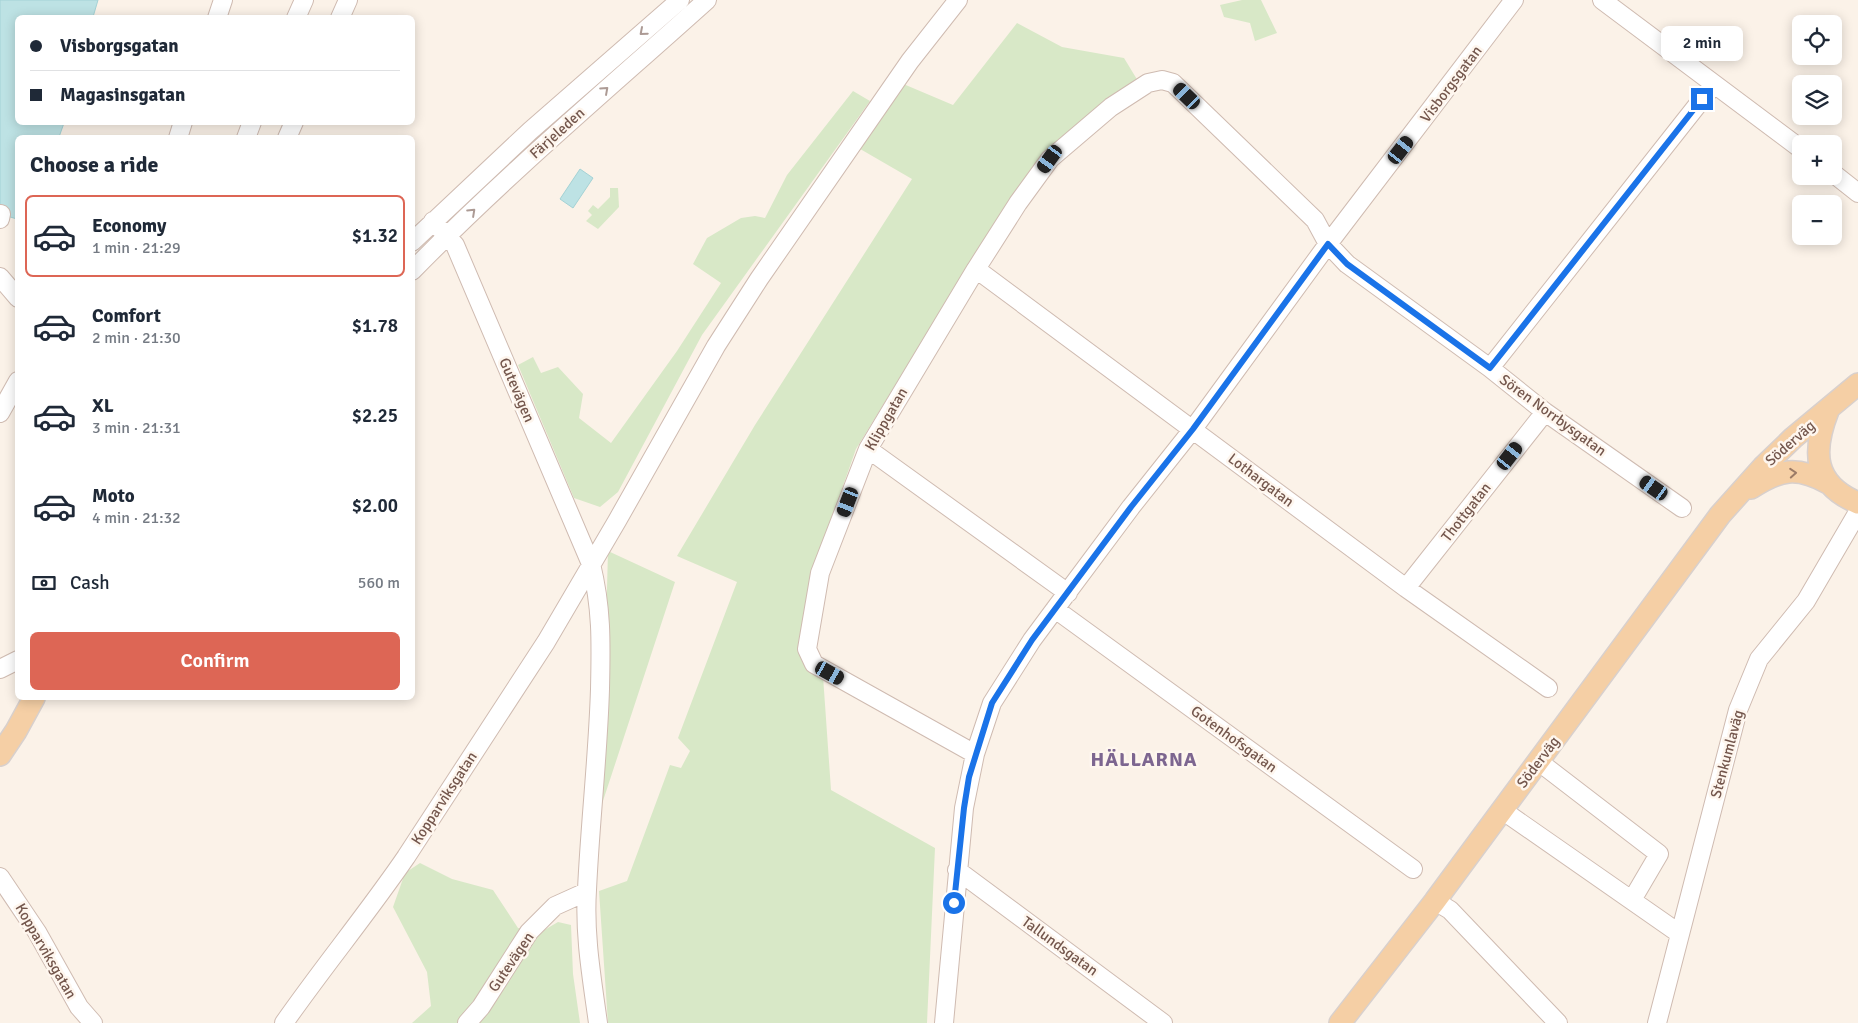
<!DOCTYPE html>
<meta charset="utf-8">
<style>
:root{--surface:#fff;--page:#f6f6f7;--text:#1f2937;--muted:#747a83;--line:#e0e1e3;--accent:#d65}
body{margin:0;font-family:Signika,sans-serif;background:var(--page);color:var(--text);height:100vh;display:flex;flex-direction:column;font-size:19px;white-space:nowrap}
*{box-sizing:border-box;margin:0}
p{font-size:16px;color:var(--muted)}
.icon{flex:none;width:28px;height:28px;fill:none;stroke:currentColor;stroke-width:2;stroke-linecap:round;stroke-linejoin:round}
.map{position:relative;flex:1;overflow:hidden}
.side{position:absolute;left:15px;top:135px;width:400px;height:565px;display:flex;flex-direction:column;background:var(--surface);border-radius:8px;box-shadow:0 2px 12px #0003}
.side>*{flex:none}
.top-card{position:absolute;left:15px;top:15px;width:400px;height:110px;border-radius:8px;box-shadow:0 2px 12px #0003;display:grid;align-content:center;height:110px;padding:0 15px;background:var(--surface)}
.tools{position:absolute;left:1792px;top:15px;display:grid;gap:10px}
.tools a{display:grid;place-items:center;width:50px;height:50px;border-radius:8px;background:var(--surface);box-shadow:0 2px 12px #0003;font-size:25px}
.end{position:absolute;width:22px;height:22px;margin:-11px;border:6px solid #1a73e8;background:#fff;box-shadow:0 0 0 2px #fff}
.from{border-radius:50%}
.bubble{position:absolute;height:35px;border-radius:8px;background:var(--surface);box-shadow:0 2px 12px #0003;font-size:16px;font-weight:600;line-height:35px;text-align:center}
.car{position:absolute;width:15px;height:30px;margin:-15px -8px;border-radius:6px;box-shadow:0 0 4px 1px #0007;background:linear-gradient(#222 24%,#8ab4d8 0 40%,#222 0 76%,#8ab4d8 0 86%,#222 0)}
.top-card b{display:flex;align-items:center;gap:18px;height:48px;font-size:19px}
.top-card b+b{border-top:1px solid var(--line)}
.top-card i{width:12px;height:12px;background:var(--text)}
ul{padding:0;list-style:none}
li{display:flex;align-items:center;gap:15px;height:82px;margin:0 10px 8px;padding:0 5px;border:2px solid transparent;border-radius:8px}
li div{flex:1}
li b{display:block;font-size:19px}
li em{font-style:normal;font-weight:600}
li.active{border-color:var(--accent)}
li>.icon{width:45px;height:45px;stroke-width:1.5}
h2{padding:0 15px;font-size:22px;line-height:60px}
.pay{display:flex;align-items:center;gap:12px;height:55px;padding:0 15px;font-size:19px}
.pay p{margin-inline-start:auto}
.action{display:flex;gap:10px;margin-top:auto;padding:10px 15px}
.action a{flex:1;height:58px;border-radius:8px;background:var(--accent);color:#fff;font-size:20px;font-weight:600;line-height:58px;text-align:center}
.map>svg:first-child{display:block}
</style>
<div class="map">
<svg width="1858" height="1023" viewBox="0 0 1858 1023">
<rect width="100%" height="100%" fill="#fbf2e8"/>
<path fill="#d8e8c7" d="M1242,0h19l16,33 -22,8 -5,-18 -26,-6 -4,-12z
M1017,23l45,24 62,11 14,23 -29,19 -140,165 -113,184 -43,122 -13,78 23,27 8,114 104,58 -8,175h-319l-9,-132 28,-10 43,-116 11,3 9,-17 -12,-13 59,-156 -60,-26 78,-131 157,-246 -57,-33 46,-63 52,22z
M853,91l17,10 -168,234 -84,157 -18,15 -26,-9 -56,-133 15,-8 8,16 17,-6 25,27 -4,24 32,25 66,-92 44,-68 -28,-19 14,-26 34,-20 14,-2 10,2 22,-43z
M610,188h8l1,19 -21,22 -12,-8 6,-6 -4,-4 5,-6 5,4 12,-12z
M608,551l67,31 -76,231 4,-76z
M420,863l32,16 41,11 25,38 23,4 17,-10 13,3 2,49 7,49h-168l19,-17 -4,-34 -34,-65 12,-34z"/>
<path fill="#bde2e4" stroke="#a4d2d5" d="M0,0h98l-5,17 -75,1v104l46,1 -5,14 -41,1 -1,81 -17,-5z
M580,169l13,9 -20,30 -13,-9z"/>
<g fill="none" stroke-linecap="round" stroke-linejoin="round">
<defs>
<path id="minor" d="M1602,0l199,149
M217,18l6,-18
M296,18l8,-18
M340,18l8,-18
M178,138l5,-16
M246,138l6,-16
M287,138l7,-16
M1834,174l24,19
M0,219l1,-5
M433,221l22,24 136,319c11,45 10,79 9,125 -2,67 -10,134 -13,201 -3,45 5,89 11,133
M412,242l118,-111 150,-131
M976,269l430,319 142,100
M412,271c94,-96 196,-182 295,-271
M0,277l18,21
M1490,368l224,-284
M0,413l18,-32
M868,449l200,144
M1406,588l139,-176
M1055,609l358,260
M0,669l18,-9
M975,754l-161,-90 -7,-15 13,-76 48,-124 108,-180 42,-66 32,-44 61,-52 37,-24 14,-3 11,3 142,137 13,24 19,20 143,104 55,44 137,96
M1538,761l121,93 -27,46
M1502,810l178,124
M957,870l206,153
M0,877l37,55 42,75 14,16
M1435,901l15,9 108,113
M284,1023c39,-56 83,-109 122,-166l140,-215 71,-121 99,-175 43,-67 151,-218 48,-61
M467,1023l14,-16 48,-75 26,-26 31,-14
M944,1023l20,-215 11,-54 17,-51 40,-63 23,-31 76,-102 62,-78 135,-185 186,-244
M1657,1023l81,-313 21,-51 47,-58 52,-89"/>
<path id="major" d="M1828,411c-16,41 -15,73 30,92
M1751,488c29,-19 46,-22 77,-5
M0,755l16,-24 18,-33
M1340,1023l95,-122 285,-386 43,-48 30,-29 65,-54"/>
</defs>
<use href="#minor" stroke="#cfbbb1" stroke-width="20"/>
<use href="#major" stroke="#d8d0cd" stroke-width="24"/>
<use href="#minor" stroke="#fff" stroke-width="18"/>
<use href="#major" stroke="#f5cfa5" stroke-width="21"/>
</g>
<defs><path id="oneway-chevron" d="M-2-3.5L2.5 0L-2 3.5" fill="none" stroke-width="1.6" stroke-linecap="round" stroke-linejoin="round" transform="scale(1.25)"/></defs>
<g stroke="#ac9a94">
<use href="#oneway-chevron" transform="translate(643 32) rotate(139)"/>
<use href="#oneway-chevron" transform="translate(605 90) rotate(-42)"/>
<use href="#oneway-chevron" transform="translate(472 212) rotate(-43)"/>
</g>
<use stroke="#9b7b67" href="#oneway-chevron" transform="translate(1793 473) rotate(-4)"/>
<g fill="none" stroke-linecap="round" stroke-linejoin="round">
<path stroke="#1a73e8" stroke-width="6" d="M954,903l10,-95 5,-31 23,-74 40,-63 99,-133 62,-78 135,-185 19,20 143,104 212,-269"/>
</g>
<g text-anchor="middle" stroke-width="5" stroke-linejoin="round" paint-order="stroke">
<g font-size="15" fill="#74574d" stroke="#fef6ee">
<text transform="translate(1451 84) rotate(-53)" y="5">Visborgsgatan</text>
<text transform="translate(557 133) rotate(-42)" y="5">Färjeleden</text>
<text transform="translate(517 390) rotate(67)" y="5">Gutevägen</text>
<text transform="translate(1553 415) rotate(36)" y="5">Sören Norrbysgatan</text>
<text transform="translate(886 419) rotate(-60)" y="5">Klippgatan</text>
<text transform="translate(1790 443) rotate(-41)" y="5">Söderväg</text>
<text transform="translate(1261 480) rotate(37)" y="5">Lothargatan</text>
<text transform="translate(1466 512) rotate(-52)" y="5">Thottgatan</text>
<text transform="translate(1234 739) rotate(36)" y="5">Gotenhofsgatan</text>
<text transform="translate(1727 754) rotate(-75)" y="5">Stenkumlaväg</text>
<text transform="translate(1538 762) rotate(-53)" y="5">Söderväg</text>
<text transform="translate(444 798) rotate(-57)" y="5">Kopparviksgatan</text>
<text transform="translate(1060 946) rotate(36)" y="5">Tallundsgatan</text>
<text transform="translate(46 951) rotate(60)" y="5">Kopparviksgatan</text>
<text transform="translate(511 962) rotate(-56)" y="5">Gutevägen</text>
</g>
<g font-size="20" font-weight="bold" letter-spacing="1" fill="#7d6690" stroke="#fef6ee">
<text x="1144" y="766">HÄLLARNA</text>
</g>
</g>
</svg>
<div class="tools">
<a><svg class="icon" aria-label="locate" viewBox="0 0 24 24"><circle cx="12" cy="12" r="6"/><path d="M12 2v4M12 18v4M2 12h4M18 12h4"/></svg></a>
<a><svg class="icon" aria-label="layers" viewBox="0 0 24 24"><path d="M12 4l9 5-9 5-9-5zM3 14l9 5 9-5"/></svg></a>
<a>+</a>
<a>−</a>
</div>
<i class="end from" style="left:954px;top:903px"></i>
<i class="end" style="left:1702px;top:99px"></i>
<div class="bubble" style="left:1661px;top:26px;width:82px">2 min</div>
<i class="car" style="left:1187px;top:96px;rotate:314deg"></i>
<i class="car" style="left:1401px;top:150px;rotate:38deg"></i>
<i class="car" style="left:1050px;top:159px;rotate:216deg"></i>
<i class="car" style="left:1510px;top:456px;rotate:38deg"></i>
<i class="car" style="left:1654px;top:488px;rotate:305deg"></i>
<i class="car" style="left:848px;top:502px;rotate:201deg"></i>
<i class="car" style="left:830px;top:673px;rotate:119deg"></i>
<div class="top-card">
<b><i class="from"></i>Visborgsgatan</b>
<b><i></i>Magasinsgatan</b>
</div>
<section class="side">
<h2>Choose a ride</h2>
<ul>
<li class="active"><svg class="icon" aria-label="car" viewBox="0 0 24 24"><path d="M5 17H2v-5l4-1 3-4h7l3 4 3 1v5h-3M9 17h6M6 11h13"/><circle cx="7" cy="17" r="2"/><circle cx="17" cy="17" r="2"/></svg><div><b>Economy</b><p>1 min · 21:29</p></div><em>$1.32</em></li>
<li><svg class="icon" aria-label="car" viewBox="0 0 24 24"><path d="M5 17H2v-5l4-1 3-4h7l3 4 3 1v5h-3M9 17h6M6 11h13"/><circle cx="7" cy="17" r="2"/><circle cx="17" cy="17" r="2"/></svg><div><b>Comfort</b><p>2 min · 21:30</p></div><em>$1.78</em></li>
<li><svg class="icon" aria-label="car" viewBox="0 0 24 24"><path d="M5 17H2v-5l4-1 3-4h7l3 4 3 1v5h-3M9 17h6M6 11h13"/><circle cx="7" cy="17" r="2"/><circle cx="17" cy="17" r="2"/></svg><div><b>XL</b><p>3 min · 21:31</p></div><em>$2.25</em></li>
<li><svg class="icon" aria-label="car" viewBox="0 0 24 24"><path d="M5 17H2v-5l4-1 3-4h7l3 4 3 1v5h-3M9 17h6M6 11h13"/><circle cx="7" cy="17" r="2"/><circle cx="17" cy="17" r="2"/></svg><div><b>Moto</b><p>4 min · 21:32</p></div><em>$2.00</em></li>
</ul>
<div class="pay"><svg class="icon" aria-label="cash" viewBox="0 0 24 24"><path d="M3 7h18v10H3z"/><circle cx="12" cy="12" r="2"/></svg>Cash<p>560 m</p></div>
<div class="action"><a>Confirm</a></div>
</section>
</div>
